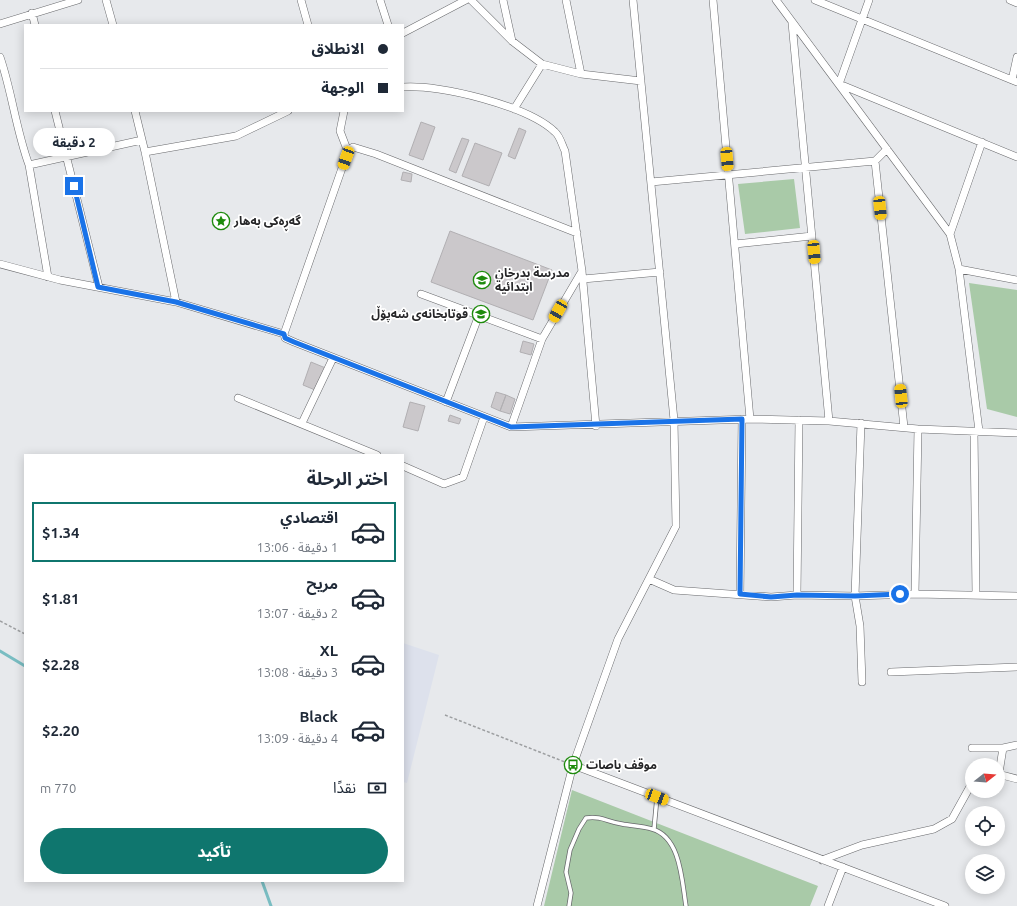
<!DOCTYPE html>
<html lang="ar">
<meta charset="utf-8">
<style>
:root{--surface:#fff;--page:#f2f2f3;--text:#1f2937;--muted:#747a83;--line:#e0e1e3;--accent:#0f766e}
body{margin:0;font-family:Ubuntu,"Noto Sans Arabic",sans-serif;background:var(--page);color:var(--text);direction:rtl;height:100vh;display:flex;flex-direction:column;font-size:15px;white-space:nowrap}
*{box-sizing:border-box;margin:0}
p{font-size:13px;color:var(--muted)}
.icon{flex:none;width:22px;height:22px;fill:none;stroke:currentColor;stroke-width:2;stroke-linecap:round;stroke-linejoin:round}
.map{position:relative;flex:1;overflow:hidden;direction:ltr}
.side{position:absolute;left:24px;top:454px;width:380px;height:428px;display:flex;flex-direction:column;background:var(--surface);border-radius:0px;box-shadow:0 2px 10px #0003;direction:rtl}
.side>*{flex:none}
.guide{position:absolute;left:24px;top:24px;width:380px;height:88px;border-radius:0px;box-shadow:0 2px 10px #0003;direction:rtl;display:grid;align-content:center;height:88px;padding:0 16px;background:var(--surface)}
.needle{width:26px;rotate:73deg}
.tools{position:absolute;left:965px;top:758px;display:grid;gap:8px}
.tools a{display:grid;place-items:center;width:40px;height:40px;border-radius:50%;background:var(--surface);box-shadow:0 2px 10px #0003;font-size:20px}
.end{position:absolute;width:18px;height:18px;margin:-9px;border:5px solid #1a73e8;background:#fff;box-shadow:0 0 0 2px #fff}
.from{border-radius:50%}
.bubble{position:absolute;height:28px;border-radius:14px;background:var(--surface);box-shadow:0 2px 10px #0003;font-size:13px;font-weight:700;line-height:28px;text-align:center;direction:rtl}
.car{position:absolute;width:12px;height:24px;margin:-12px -6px;border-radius:5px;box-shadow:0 0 3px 1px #0007;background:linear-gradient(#f5c518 24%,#345 0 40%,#f5c518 0 76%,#345 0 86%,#f5c518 0)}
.guide b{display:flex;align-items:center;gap:14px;height:38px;font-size:15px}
.guide b+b{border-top:1px solid var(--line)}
.guide i{width:10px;height:10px;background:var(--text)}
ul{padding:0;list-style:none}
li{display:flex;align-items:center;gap:12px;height:60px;margin:0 8px 6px;padding:0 8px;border:2px solid transparent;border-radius:0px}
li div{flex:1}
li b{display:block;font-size:15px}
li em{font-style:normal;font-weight:700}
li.active{border-color:var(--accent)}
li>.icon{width:36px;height:36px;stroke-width:1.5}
h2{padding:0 16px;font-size:18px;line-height:48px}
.pay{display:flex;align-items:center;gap:10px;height:44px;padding:0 16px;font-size:15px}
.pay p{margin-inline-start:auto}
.primary-button{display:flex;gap:8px;margin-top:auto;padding:8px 16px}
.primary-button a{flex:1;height:46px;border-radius:24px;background:var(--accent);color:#fff;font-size:16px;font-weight:700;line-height:46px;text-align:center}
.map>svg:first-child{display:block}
</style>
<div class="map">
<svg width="1017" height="906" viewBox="0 0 1017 906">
<rect width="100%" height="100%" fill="#e7e9ec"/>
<path fill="#dde1ec" d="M403,643l36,12 -32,128 -4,-1z"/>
<path fill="#a9caa8" d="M794,179l6,49 -55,6 -7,-50z
M969,283l48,7v127l-30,-8z
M572,790l246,96 -8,20h-266z"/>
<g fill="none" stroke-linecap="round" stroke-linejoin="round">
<path stroke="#79bdc2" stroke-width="3" d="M0,651l25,15
M262,881l9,25"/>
</g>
<path fill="#cbc8cb" stroke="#b1afb2" d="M421,122l14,5 -12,33 -14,-5z
M519,128l7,3 -11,28 -7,-3z
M462,138l7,2 -13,33 -7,-3z
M475,143l27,10 -13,33 -27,-10z
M403,172l9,2 -1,8 -10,-2z
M450,231l102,39 -19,50 -102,-38z
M523,341l11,3 -3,11 -11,-3z
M311,362l17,7 -8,23 -17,-7z
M496,392l10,3 -6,16 -9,-4z
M506,395l9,4 -5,15 -10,-3z
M410,402l15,4 -7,25 -15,-4z
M450,415l11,4 -2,5 -11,-3z"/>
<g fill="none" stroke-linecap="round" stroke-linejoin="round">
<defs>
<path id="lane" d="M654,829l3,-32
M569,906l2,-13 -5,-21 4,-22 9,-21 7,-11c17,-2 21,4 36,6 10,2 20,2 30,5 29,8 30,53 34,77"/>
<path id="street" d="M106,0l7,25
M301,0l7,25
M380,0l8,25
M471,0l41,41 30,23 39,10 60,7
M503,0l9,41
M566,0l15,74
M713,0l37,419
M776,0l174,234 9,35 20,162
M815,0l202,82
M869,0l-30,84 178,73
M1010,0l7,3
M32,13l3,12
M792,23l37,398
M0,24l78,-24
M403,33l63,-33
M0,57c12,35 16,73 29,108l113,-25
M1012,80l5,-23
M403,87c37,-3 125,19 152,45 5,4 7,13 10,19l17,120 14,155
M514,109l28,-45
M55,111l44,176
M135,111l10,41 31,150
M344,111l-4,20 8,21
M145,152l91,-16 52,-25
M875,161l29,266
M29,165l19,112
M651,182l224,-21 12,-12
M577,233l-201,-79 -23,-7 -5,4 -64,183 1,4 9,4 217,85 239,-8 79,2 89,8 99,4
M950,234l32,-92
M735,244l77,-8
M0,264l60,16 116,22 108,32
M959,269l58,11
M583,279l77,-7
M421,294l121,45
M238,398l139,57
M446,402l33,-87
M302,423l31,-65
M861,423l-6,173 60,-2 102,2
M511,427l31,-88 40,-68
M974,431l2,163
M403,466l41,18 19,-7 21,-60
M649,579l25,11 97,7 26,-2 58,1 5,30 2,56
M740,594l2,-175
M915,594l3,-165
M797,595l2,-175
M891,672l126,-5
M972,748h31l14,-3
M573,765l372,141
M999,773l4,-25
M998,774l19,5
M822,860l40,-15 72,-16 18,-10 20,-36
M537,906l36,-141 45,-126 58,-113 -2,-106 -41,-420
M828,906l15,-39"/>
</defs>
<use href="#lane" stroke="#68696c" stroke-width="5"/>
<use href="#street" stroke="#68696c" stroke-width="8"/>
<path stroke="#9c9ea0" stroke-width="1.5" stroke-dasharray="3 2" stroke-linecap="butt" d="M0,621l25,13
M445,715l120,47"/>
<use href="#lane" stroke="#fff" stroke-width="3.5"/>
<use href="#street" stroke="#fff" stroke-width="7"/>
</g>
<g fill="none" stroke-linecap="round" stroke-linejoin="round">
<path stroke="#1a73e8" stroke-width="5" d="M74,186l24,101 78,15 108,32 1,4 9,4 217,85 231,-8 -2,175 31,3 26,-2 58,1 45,-2"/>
</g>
<defs>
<symbol id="sight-ring" viewBox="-11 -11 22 22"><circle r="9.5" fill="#fff" stroke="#1e8b0d" stroke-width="1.5"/><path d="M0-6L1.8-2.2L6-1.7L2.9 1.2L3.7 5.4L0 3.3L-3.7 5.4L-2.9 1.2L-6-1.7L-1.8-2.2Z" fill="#1e8b0d"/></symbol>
<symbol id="school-ring" viewBox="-11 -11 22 22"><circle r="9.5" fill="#fff" stroke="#1e8b0d" stroke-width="1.5"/><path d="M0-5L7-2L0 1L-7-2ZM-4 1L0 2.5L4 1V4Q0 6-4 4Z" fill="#1e8b0d"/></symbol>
<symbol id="bus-ring" viewBox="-11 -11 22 22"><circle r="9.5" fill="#fff" stroke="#1e8b0d" stroke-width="1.5"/><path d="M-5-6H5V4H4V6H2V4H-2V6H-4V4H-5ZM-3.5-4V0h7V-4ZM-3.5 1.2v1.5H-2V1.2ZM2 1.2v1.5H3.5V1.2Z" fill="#1e8b0d"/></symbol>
</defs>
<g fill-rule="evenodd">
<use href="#sight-ring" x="211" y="211" width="20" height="20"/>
<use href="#school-ring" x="472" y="270" width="20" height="20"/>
<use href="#school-ring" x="471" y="304" width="20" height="20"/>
<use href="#bus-ring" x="563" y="755" width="20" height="20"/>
</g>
<g text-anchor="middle" stroke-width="3.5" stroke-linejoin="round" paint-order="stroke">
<g font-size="12" font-weight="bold" fill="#262628" stroke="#fff" text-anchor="start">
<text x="234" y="225">گەڕەکی بەهار</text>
<text x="495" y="277">مدرسة بدرخان<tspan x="495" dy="14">ابتدائية</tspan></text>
<text x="468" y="318" text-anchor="end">قوتابخانەی شەپۆڵ</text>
<text x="586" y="769">موقف باصات</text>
</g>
</g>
</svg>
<div class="tools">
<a><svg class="needle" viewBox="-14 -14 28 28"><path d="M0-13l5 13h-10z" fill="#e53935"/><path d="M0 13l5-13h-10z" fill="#747a83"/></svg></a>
<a><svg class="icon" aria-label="locate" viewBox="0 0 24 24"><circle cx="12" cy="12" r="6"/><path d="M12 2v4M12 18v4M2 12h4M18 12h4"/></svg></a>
<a><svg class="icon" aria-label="layers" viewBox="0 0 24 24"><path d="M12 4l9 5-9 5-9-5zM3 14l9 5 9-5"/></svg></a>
</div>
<i class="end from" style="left:900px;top:594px"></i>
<i class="end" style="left:74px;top:186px"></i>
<div class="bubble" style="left:33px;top:128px;width:82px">2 دقيقة</div>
<i class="car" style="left:346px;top:158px;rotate:200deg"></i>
<i class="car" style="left:727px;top:159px;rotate:175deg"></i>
<i class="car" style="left:880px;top:208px;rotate:174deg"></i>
<i class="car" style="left:814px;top:252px;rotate:175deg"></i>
<i class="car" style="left:558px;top:311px;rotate:210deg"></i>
<i class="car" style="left:901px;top:396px;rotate:354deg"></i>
<i class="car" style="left:657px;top:797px;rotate:111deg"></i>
<div class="guide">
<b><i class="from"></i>الانطلاق</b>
<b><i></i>الوجهة</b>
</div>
<section class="side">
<h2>اختر الرحلة</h2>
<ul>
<li class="active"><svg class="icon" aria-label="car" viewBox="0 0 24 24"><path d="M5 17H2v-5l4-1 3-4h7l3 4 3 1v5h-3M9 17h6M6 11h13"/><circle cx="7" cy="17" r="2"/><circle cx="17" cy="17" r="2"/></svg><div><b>اقتصادي</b><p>1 دقيقة · 13:06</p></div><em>$1.34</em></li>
<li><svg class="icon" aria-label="car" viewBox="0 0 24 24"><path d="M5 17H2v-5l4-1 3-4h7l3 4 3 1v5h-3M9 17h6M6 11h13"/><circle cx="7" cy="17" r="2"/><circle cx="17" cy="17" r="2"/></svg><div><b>مريح</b><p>2 دقيقة · 13:07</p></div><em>$1.81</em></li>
<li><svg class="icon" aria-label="car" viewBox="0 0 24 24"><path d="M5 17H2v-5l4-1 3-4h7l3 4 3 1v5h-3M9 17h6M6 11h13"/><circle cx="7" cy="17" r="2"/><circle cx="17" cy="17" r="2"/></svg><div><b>XL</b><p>3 دقيقة · 13:08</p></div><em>$2.28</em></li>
<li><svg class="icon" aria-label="car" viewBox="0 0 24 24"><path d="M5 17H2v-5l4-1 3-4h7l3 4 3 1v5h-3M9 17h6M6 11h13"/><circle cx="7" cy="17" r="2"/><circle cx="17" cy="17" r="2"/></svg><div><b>Black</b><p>4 دقيقة · 13:09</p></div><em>$2.20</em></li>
</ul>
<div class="pay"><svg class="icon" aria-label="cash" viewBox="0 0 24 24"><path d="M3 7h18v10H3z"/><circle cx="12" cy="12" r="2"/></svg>نقدًا<p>770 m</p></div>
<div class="primary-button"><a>تأكيد</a></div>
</section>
</div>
